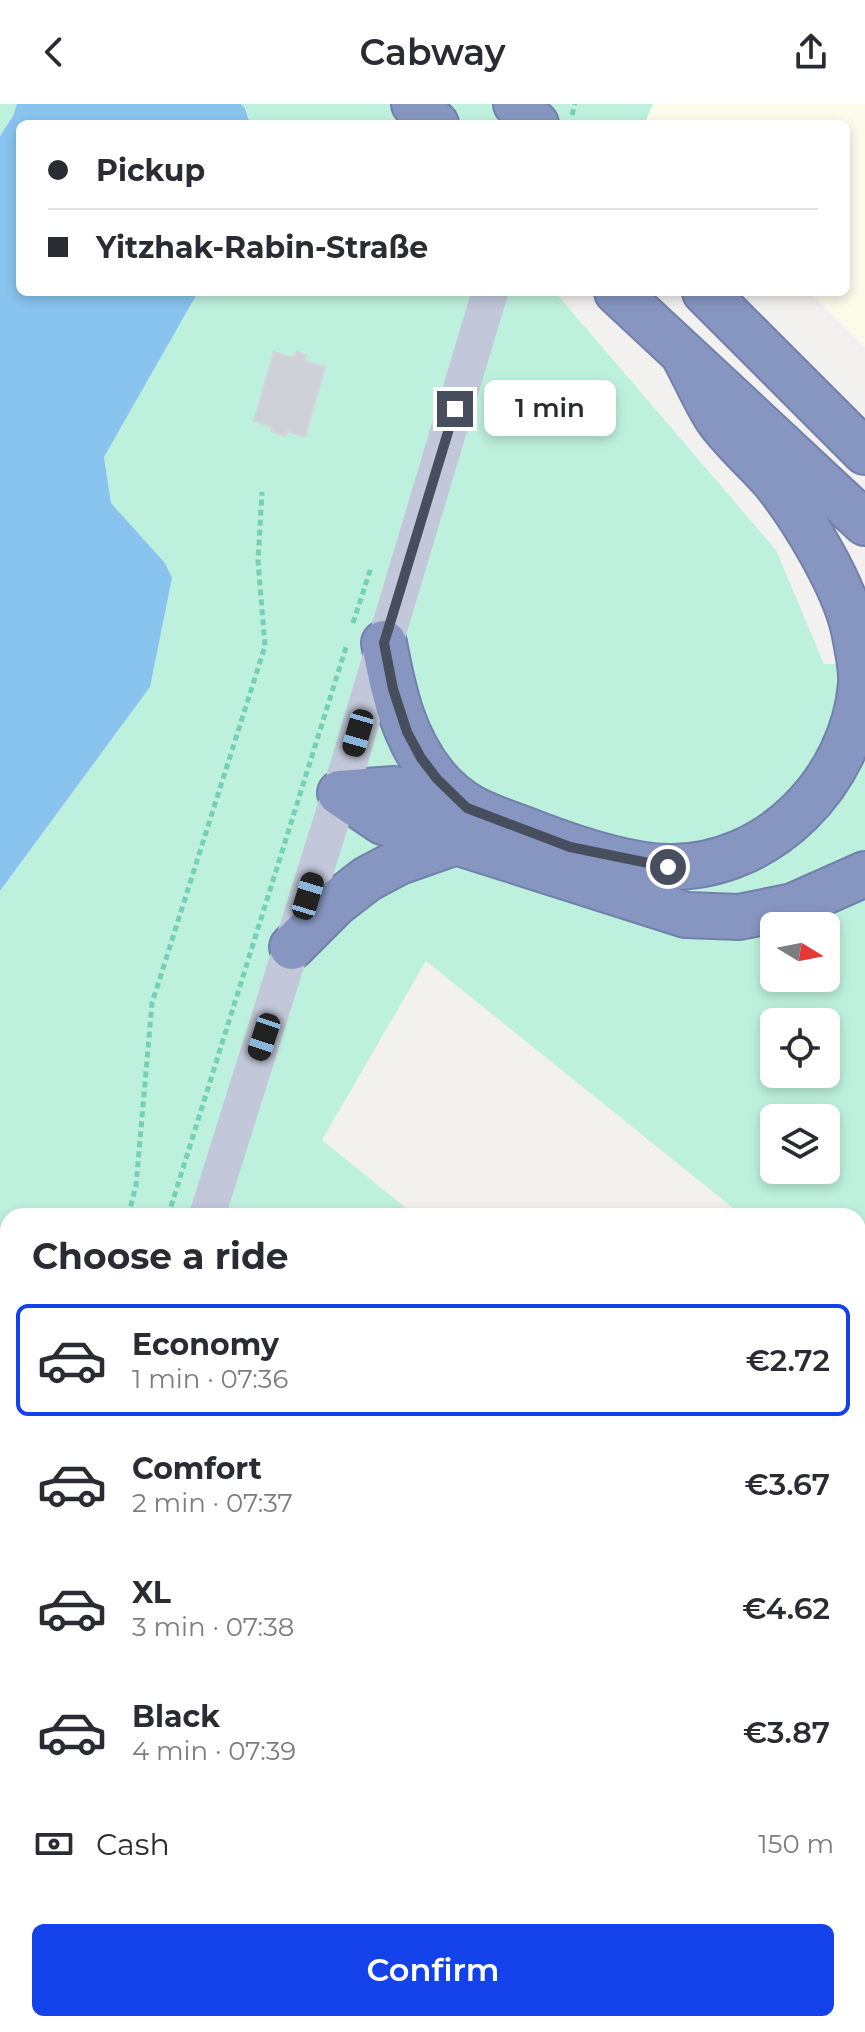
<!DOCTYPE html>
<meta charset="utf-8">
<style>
:root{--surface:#fff;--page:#f2f2f3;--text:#2b2b33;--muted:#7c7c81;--line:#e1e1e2;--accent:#1342ea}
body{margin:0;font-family:Montserrat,sans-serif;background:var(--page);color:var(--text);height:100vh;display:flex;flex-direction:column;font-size:30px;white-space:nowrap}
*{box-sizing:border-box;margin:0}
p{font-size:26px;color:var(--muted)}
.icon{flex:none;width:44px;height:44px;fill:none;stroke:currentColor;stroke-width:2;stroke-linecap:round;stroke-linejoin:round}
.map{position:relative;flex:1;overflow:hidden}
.drawer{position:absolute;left:0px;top:1104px;width:866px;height:824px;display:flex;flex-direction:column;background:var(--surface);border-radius:24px 24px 0 0;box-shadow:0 4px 12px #0003}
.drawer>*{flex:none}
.top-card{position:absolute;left:16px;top:16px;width:834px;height:176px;border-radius:12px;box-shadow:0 4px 12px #0003;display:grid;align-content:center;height:176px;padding:0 32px;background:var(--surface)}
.needle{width:52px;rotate:100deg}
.tools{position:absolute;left:760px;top:808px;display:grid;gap:16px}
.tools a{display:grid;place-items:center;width:80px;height:80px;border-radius:12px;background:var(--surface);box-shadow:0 4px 12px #0003;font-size:40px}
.end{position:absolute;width:36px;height:36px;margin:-18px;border:10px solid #474e5e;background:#fff;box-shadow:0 0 0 4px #fff}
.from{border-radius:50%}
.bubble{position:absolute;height:56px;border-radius:12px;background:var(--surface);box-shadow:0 4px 12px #0003;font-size:26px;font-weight:600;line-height:56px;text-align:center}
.car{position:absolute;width:24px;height:48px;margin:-24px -12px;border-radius:10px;box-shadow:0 0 6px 2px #0007;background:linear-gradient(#222 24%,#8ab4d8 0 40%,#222 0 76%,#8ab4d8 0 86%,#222 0)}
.top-card b{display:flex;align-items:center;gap:28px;height:76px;font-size:30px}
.top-card b+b{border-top:2px solid var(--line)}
.top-card i{width:20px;height:20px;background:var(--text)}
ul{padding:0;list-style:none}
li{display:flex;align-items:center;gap:24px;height:112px;margin:0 16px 12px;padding:0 16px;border:4px solid transparent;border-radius:12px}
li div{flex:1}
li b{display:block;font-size:30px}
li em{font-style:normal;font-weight:600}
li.current{border-color:var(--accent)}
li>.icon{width:72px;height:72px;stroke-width:1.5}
h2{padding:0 32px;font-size:36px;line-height:96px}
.pay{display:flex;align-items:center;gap:20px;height:88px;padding:0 32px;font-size:30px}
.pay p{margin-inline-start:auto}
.cta{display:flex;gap:16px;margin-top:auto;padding:16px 32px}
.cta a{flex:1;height:92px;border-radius:12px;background:var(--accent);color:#fff;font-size:32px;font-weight:600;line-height:92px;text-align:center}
header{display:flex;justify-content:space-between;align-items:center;height:104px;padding:0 32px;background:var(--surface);font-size:36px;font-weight:600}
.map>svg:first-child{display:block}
</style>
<header><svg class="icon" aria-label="back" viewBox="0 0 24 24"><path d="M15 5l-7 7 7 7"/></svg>Cabway<svg class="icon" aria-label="share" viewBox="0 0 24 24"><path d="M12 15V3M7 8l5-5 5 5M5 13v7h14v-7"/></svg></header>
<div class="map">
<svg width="865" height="1928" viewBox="0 0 865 1928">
<rect width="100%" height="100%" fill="#f3f1f0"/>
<path fill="#fdfbea" d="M653,0h212v243l-55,-55h36v-168h-202z"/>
<path fill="#bef1dd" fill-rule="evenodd" d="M0,0h17l-4,12 -13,20z
M241,0h412l-9,20h-394l-4,-16z
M198,188h357l221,258 48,114h41v650l-7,-6v-92h-115l-317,-255 -104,179 94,76h-408v52l-8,-9v-368l150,-204 15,-124 -54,-60 -7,-47zM774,822h52v52h-52zM774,918h52v52h-52zM774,1014h52v52h-52z
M858,1466l7,5v401l-7,-5z"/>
<path fill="#89c4ef" d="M17,0h224l4,4 5,16h-230v168h178l-94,165 7,46 54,60 7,15 -22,109 -150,204v-755l13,-20z"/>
<path fill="#cfd1d8" stroke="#d4d4dc" stroke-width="2" d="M274,248l20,6 2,-6 10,3 -2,6 21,6 -20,70 -18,-6 -1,5 -15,-5 1,-4 -18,-6z
M335,1920h25l2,6 -26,2 -3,-7z
M360,1920h19l-16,8z
M635,1920l3,8h-25l20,-8z
M635,1920h30l3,8h-30z
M665,1920h30l3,8h-30z
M695,1920h30l2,5 -7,3h-22z"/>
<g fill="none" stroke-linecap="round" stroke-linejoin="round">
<defs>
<path id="motorway" d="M414,0l22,20
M516,0l20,20
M617,188l248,231
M705,188l160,160
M384,539c9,48 19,95 51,134 29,35 58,40 99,56 39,15 91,33 134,34 101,2 185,-86 193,-183 1,-16 -4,-38 -7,-54 -10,-45 -51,-113 -80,-149 -18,-21 -41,-40 -57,-63 -13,-20 -22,-43 -34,-64
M340,689l54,-4 71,18
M340,689l43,29 73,20
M292,843l44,-44 31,-24 32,-17 57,-20 230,73 53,2 54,-11 72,-32"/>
</defs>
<use href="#motorway" stroke="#7181ac" stroke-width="48"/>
<path stroke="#74d0b7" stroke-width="5" stroke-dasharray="6 4" stroke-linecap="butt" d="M572,11l3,-11
M353,519l18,-55
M128,1112l8,-30 16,-183 113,-357 -7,-85 4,-69
M168,1112l179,-572
M0,1156l8,5
M0,1550l8,-26
M0,1661l8,-24
M858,1817l7,-8
M858,1872l7,5
M0,1914l8,-16
M229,1920l7,8
M414,1928l15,-8
M775,1928l7,-8"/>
<path stroke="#c6ccd8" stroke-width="26" d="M271,1920l4,8"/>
<path stroke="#c2c8d9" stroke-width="36" d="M207,1112l133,-423 150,-501
M0,1757l8,-24"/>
<use href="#motorway" stroke="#8696c0" stroke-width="44"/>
</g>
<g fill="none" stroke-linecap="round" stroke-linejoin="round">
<path stroke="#474e5e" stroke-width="10" d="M455,305l-71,234 9,46 14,43 14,26 16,21 30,29 103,39 98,20"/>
</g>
</svg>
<div class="tools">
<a><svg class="needle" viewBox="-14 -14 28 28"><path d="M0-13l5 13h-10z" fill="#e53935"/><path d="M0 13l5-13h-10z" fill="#7c7c81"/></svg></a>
<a><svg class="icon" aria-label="locate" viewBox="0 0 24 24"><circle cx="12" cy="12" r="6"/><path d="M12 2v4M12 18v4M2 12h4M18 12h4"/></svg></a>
<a><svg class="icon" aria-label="layers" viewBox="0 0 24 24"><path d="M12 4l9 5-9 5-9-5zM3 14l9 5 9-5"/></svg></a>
</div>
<i class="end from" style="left:668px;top:763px"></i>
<i class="end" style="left:455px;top:305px"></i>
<div class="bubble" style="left:484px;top:276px;width:132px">1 min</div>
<i class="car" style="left:358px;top:629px;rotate:196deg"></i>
<i class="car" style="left:308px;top:792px;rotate:17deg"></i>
<i class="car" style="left:264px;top:933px;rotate:198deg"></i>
<div class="top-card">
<b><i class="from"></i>Pickup</b>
<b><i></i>Yitzhak-Rabin-Straße</b>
</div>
<section class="drawer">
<h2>Choose a ride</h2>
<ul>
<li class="current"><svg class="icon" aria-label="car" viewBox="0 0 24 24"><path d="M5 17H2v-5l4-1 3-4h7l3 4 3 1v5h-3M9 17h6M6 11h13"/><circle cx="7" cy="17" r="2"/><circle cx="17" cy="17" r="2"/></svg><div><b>Economy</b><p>1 min · 07:36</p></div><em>€2.72</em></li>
<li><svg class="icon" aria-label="car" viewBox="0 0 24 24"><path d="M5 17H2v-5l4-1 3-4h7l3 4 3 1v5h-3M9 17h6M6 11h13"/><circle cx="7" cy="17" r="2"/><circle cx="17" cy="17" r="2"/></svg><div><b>Comfort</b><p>2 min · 07:37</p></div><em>€3.67</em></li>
<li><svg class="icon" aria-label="car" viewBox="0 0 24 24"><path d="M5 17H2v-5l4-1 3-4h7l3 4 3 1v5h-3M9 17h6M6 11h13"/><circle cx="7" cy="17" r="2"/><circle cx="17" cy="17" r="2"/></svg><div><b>XL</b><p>3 min · 07:38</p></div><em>€4.62</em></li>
<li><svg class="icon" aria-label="car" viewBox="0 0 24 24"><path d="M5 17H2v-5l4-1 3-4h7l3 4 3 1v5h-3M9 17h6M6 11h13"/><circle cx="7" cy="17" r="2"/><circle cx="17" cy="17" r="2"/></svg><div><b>Black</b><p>4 min · 07:39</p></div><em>€3.87</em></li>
</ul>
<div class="pay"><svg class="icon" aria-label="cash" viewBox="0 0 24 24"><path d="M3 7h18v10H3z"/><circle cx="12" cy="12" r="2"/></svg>Cash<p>150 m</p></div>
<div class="cta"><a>Confirm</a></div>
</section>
</div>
